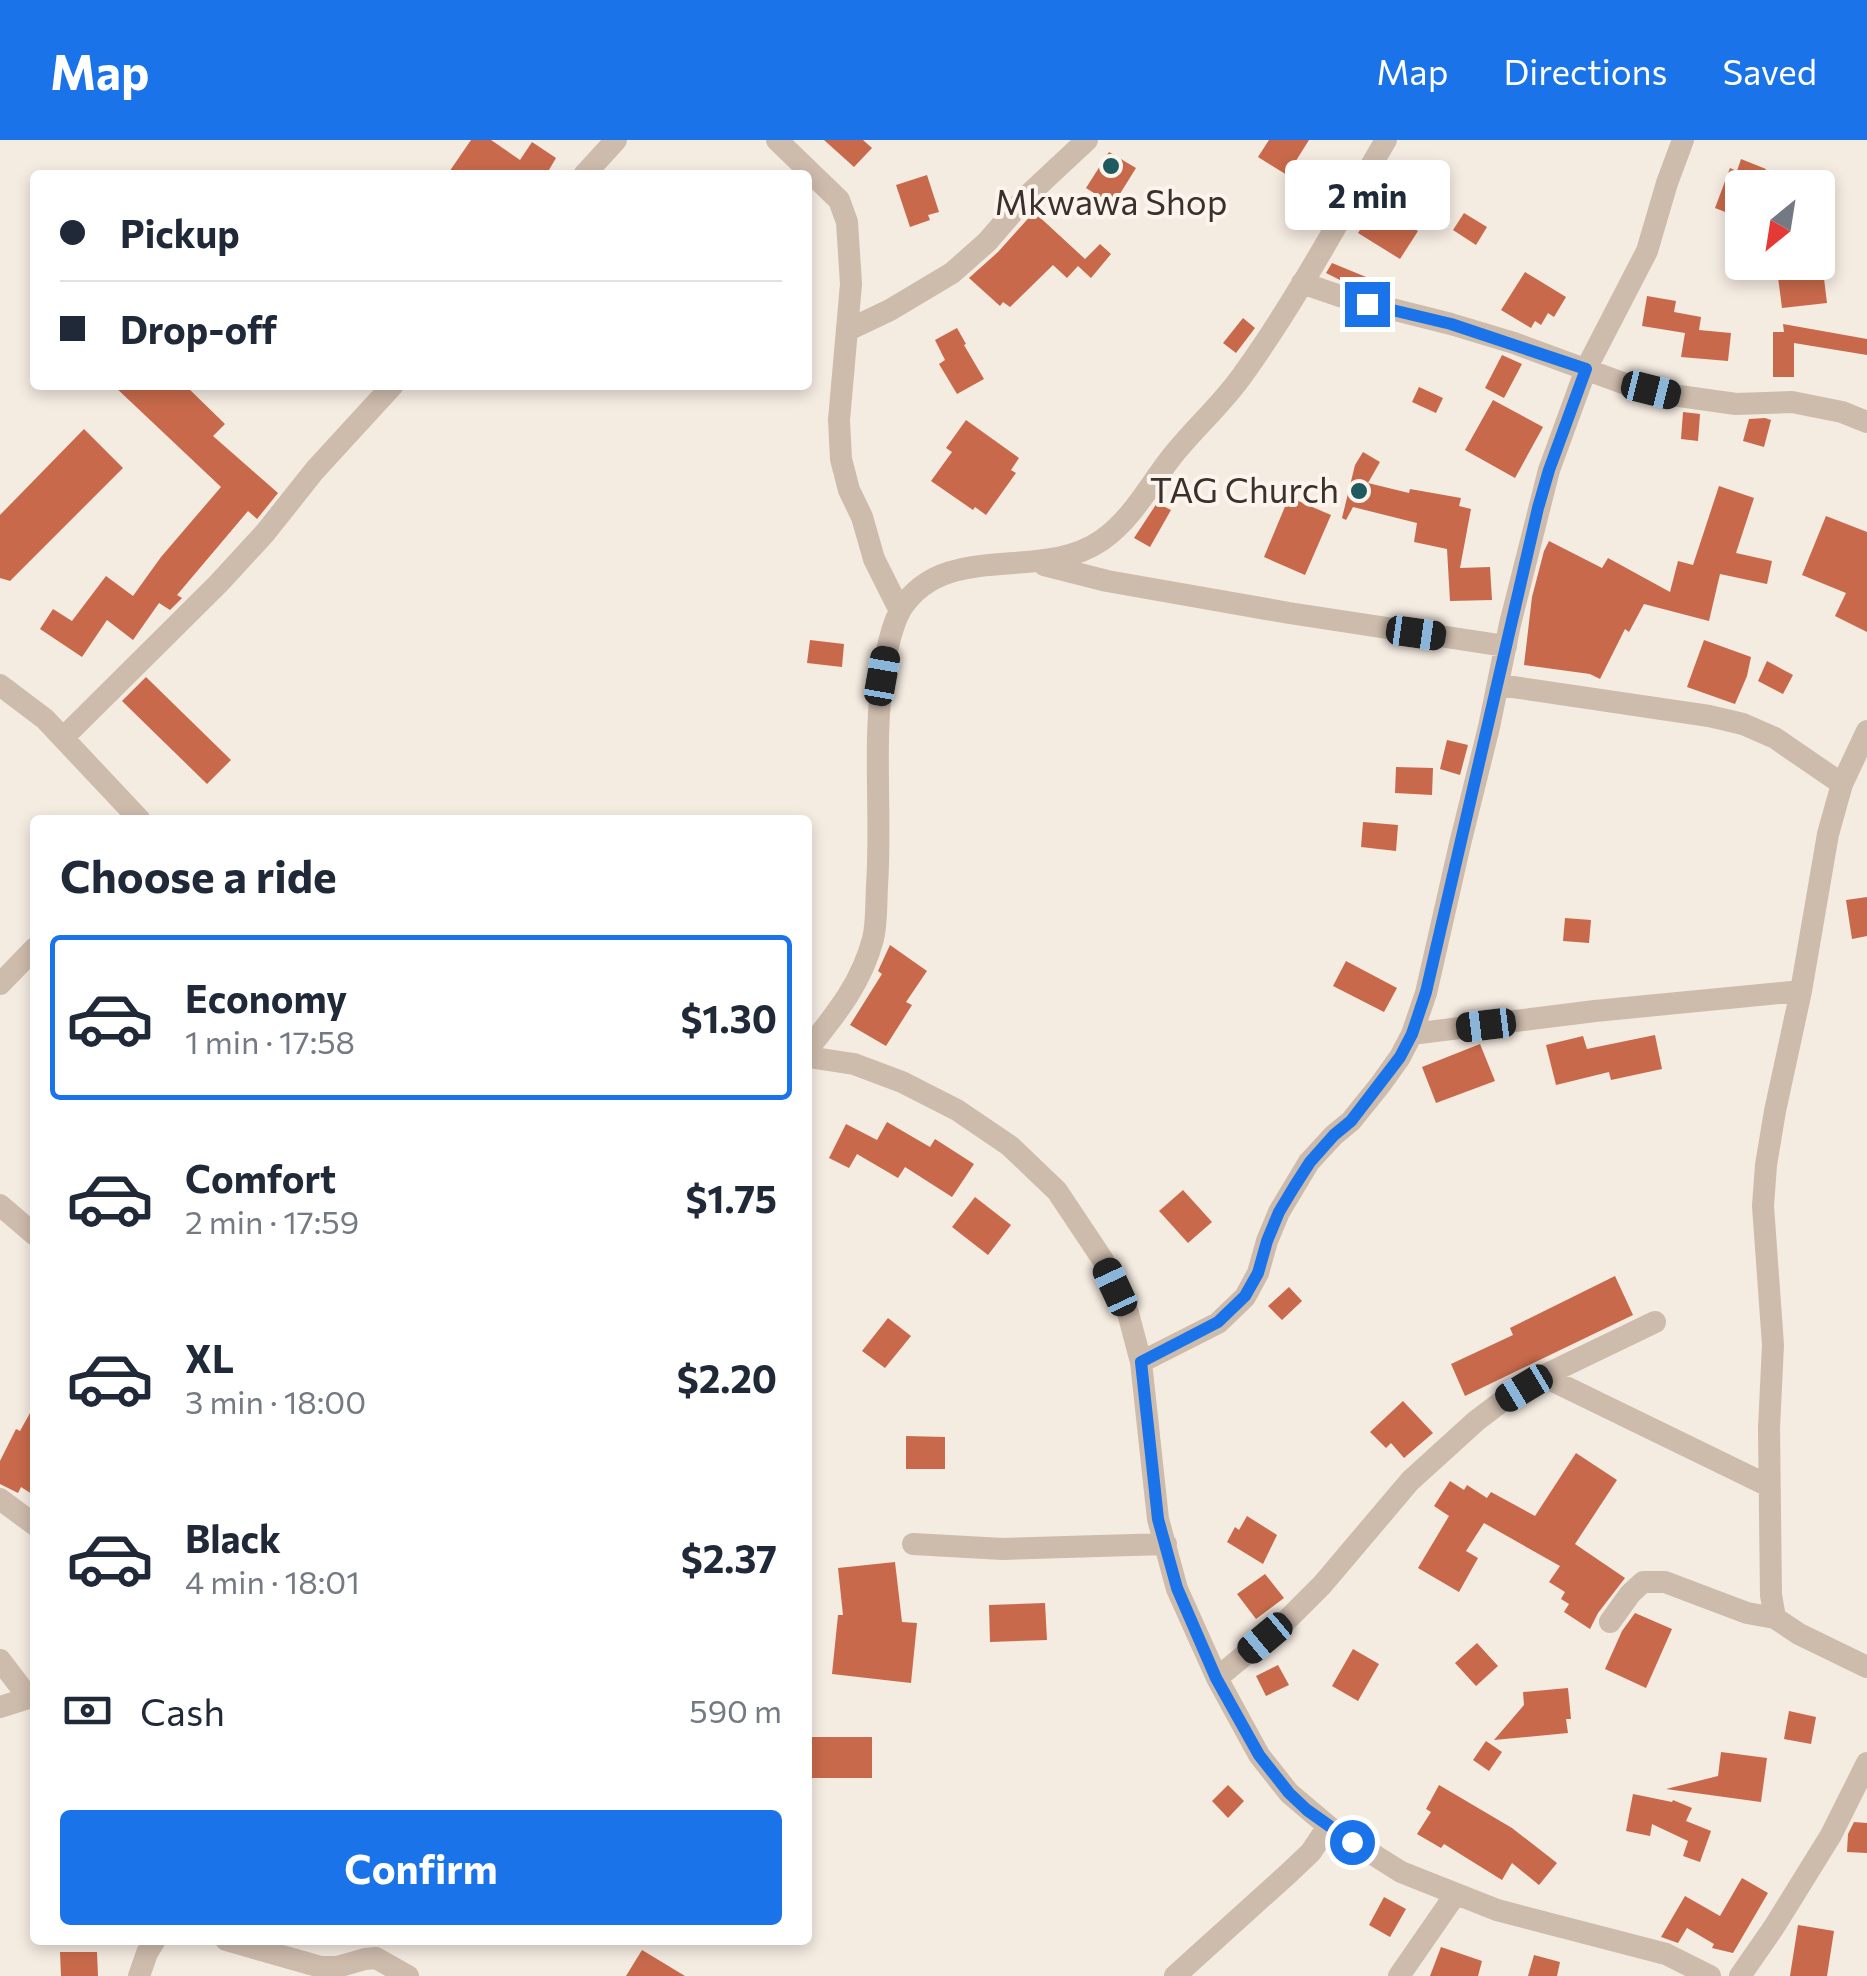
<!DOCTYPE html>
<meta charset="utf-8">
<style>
:root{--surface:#fff;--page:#f2f2f3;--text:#1f2937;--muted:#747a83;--line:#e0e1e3;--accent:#1a73e8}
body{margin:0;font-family:Commissioner,sans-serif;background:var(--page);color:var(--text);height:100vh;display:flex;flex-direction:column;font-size:38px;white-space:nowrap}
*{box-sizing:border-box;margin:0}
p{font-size:32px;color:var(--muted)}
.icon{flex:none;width:55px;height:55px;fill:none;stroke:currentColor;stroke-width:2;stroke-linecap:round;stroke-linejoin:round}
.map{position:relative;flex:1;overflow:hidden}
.sheet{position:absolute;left:30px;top:675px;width:782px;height:1130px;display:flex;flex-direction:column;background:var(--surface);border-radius:10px;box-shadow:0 5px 15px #0003}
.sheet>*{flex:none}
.hud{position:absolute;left:30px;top:30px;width:782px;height:220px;border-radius:10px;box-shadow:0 5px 15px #0003;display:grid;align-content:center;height:220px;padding:0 30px;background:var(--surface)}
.needle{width:65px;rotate:210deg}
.fabs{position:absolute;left:1725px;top:30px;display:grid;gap:20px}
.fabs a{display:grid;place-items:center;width:110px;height:110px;border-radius:10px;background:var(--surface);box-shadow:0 5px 15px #0003;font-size:50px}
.end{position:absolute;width:45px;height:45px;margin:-22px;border:12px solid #1a73e8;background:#fff;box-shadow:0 0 0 5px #fff}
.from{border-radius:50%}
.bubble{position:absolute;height:70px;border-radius:10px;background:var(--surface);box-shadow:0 5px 15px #0003;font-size:32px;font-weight:700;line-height:70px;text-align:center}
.car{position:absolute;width:30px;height:60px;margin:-30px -15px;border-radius:12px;box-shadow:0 0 8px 2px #0007;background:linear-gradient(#222 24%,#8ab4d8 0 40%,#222 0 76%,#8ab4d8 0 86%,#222 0)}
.hud b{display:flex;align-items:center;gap:35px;height:95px;font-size:38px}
.hud b+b{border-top:2px solid var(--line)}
.hud i{width:25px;height:25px;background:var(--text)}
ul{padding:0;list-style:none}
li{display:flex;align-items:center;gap:30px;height:165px;margin:0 20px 15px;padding:0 10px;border:5px solid transparent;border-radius:10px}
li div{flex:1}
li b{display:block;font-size:38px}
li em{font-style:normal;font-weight:700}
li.on{border-color:var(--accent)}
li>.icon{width:90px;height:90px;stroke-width:1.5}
h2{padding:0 30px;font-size:45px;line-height:120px}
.pay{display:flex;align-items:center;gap:25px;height:110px;padding:0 30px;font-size:38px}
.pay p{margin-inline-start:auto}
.cta{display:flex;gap:20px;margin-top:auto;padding:20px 30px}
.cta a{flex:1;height:115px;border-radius:10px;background:var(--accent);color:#fff;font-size:40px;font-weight:700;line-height:115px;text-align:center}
header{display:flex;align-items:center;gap:60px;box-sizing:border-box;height:140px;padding:0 50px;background:var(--accent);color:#fff}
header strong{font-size:48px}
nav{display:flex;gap:55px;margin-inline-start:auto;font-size:35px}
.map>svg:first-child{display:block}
</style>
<header>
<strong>Map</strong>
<nav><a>Map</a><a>Directions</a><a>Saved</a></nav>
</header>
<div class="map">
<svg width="1867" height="1836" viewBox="0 0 1867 1836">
<rect width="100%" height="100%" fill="#f4ebe1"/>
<path fill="#c8694b" d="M471,0h20l29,20 12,-18 24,16 -10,17h-99z
M824,0h39l9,8 -18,19z
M1269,0h40l-22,35 -29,-18z
M1109,12l27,16 -23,37 -27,-17z
M1741,19l25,10 -5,12 15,6 -34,1v16l-4,13 -23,-9 15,-40 7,3z
M927,35l12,37 -11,3 2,5 -20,7 -14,-42z
M1376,65l42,26 -18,28 -42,-26z
M1034,72l51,47 15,-15 11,10 -20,24 -13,-12 -11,12 -14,-13 -43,42 -7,-5 -3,4 -31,-28 29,-26z
M1464,73l23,14 -11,18 -23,-15z
M1776,122h46l5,41 -45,5z
M1332,123l39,16 -3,9 -24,-6 -18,-9z
M1525,132l41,25 -12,20 -6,-4 -7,12 -6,-4 -4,7 -30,-18z
M1647,156l29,5 -2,11 27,5 -2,13 32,3 -3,28 -47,-4 4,-24 -43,-7z
M1243,178l12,10 -19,25 -13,-10z
M1783,184l84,15v16l-73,-12v34h-21v-45h11z
M957,188l9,16 -2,1 20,34 -27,15 -18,-30 6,-4 -10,-20z
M1502,215l20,9 -18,34 -19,-10z
M113,245h72l40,39 -12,12 65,57 -21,26 -9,-8 -71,84 5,3 -12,12 -11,-7 -26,37 -26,-20 -25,37 -42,-28 13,-20 19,12 34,-45 27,20 28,-39 60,-70z
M1419,247l24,11 -7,15 -24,-11z
M1493,260l50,27 -28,51 -50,-28z
M1683,272l17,2 -2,27 -17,-2z
M1765,278l6,2 -7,27 -21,-6 6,-22z
M966,280l53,38 -8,12 5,3 -30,42 -11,-8 -2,3 -42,-29 21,-29 -6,-4z
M84,289l39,39 -113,113 -10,-3v-63z
M1363,312l17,10 -12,21 41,10 1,-4 51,9 -2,8 12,3 -11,59 30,-1 2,33 -42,1 -3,-52 -33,-7 3,-19 -64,-16 -7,13 -4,-2 13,-53z
M1719,346l35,12 -18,55 36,8 -5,23 -47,-10 -11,47 -65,-17 -15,28 -4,-3 -25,50 -10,-5 -66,-9 8,-68 12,-46 5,-10 53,27 6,-10 62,34 8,-31 15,4z
M1289,357l42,18 -26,60 -41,-18z
M1157,363l14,7 -21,37 -16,-9z
M1826,376l41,16v100l-32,-16 11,-23 -44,-18z
M810,500l34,4 -2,23 -35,-4z
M1704,500l47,17 -4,19 -12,28 -48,-17z
M1767,521l26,14 -10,19 -25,-13z
M146,537l85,83 -24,24 -85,-83z
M1447,600l21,5 -8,30 -20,-6z
M1396,627l37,1 -1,27 -37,-2z
M1363,682l35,3 -2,26 -35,-4z
M1867,757v39l-15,3 -6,-39z
M1565,778l26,2 -2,23 -26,-2z
M890,805l37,26 -21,31 6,3 -26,41 -36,-21 32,-51 -4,-3z
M1346,821l51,27 -13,24 -51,-26z
M1655,895l7,34 -51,11 -2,-8 -53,13 -10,-40 37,-9 4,13z
M1480,904l15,37 -59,22 -14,-36z
M887,982l43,25 5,-8 39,25 -22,33 -47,-30 -7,11 -41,-24 -8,14 -20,-10 17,-34 31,16z
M1183,1050l29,32 -24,21 -29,-32z
M975,1057l36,28 -23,30 -36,-28z
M1615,1136l18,39 -168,81 -14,-32 62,-29 -3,-7z
M1289,1147l13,14 -20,19 -14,-14z
M888,1178l23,18 -26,32 -23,-17z
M1403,1261l30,32 -29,25 -13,-15 -5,5 -16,-16z
M35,1264v92l-14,-9 -3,6 -18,-9v-23l16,-32 4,2z
M906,1296l39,1v32h-39z
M1576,1313l41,27 -42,64 50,34 -27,35 -8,16 -26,-17 5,-8 -8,-5 4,-7 -16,-10 11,-16 -76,-43 -18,28 12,7 -19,34 -41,-24 31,-52 -15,-10 16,-25 14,9 3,-5 20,13 4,-6 44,24z
M1247,1376l30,19 -14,29 -36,-22 8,-15 4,3z
M895,1422l7,60 15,1 -6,60 -79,-9 6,-59h5l-5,-47z
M1265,1434l19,24 -28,21 -19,-25z
M1045,1463l2,37 -57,2 -1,-37z
M1635,1473l37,16 -26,59 -41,-19 17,-38z
M1477,1503l21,23 -22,20 -21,-23z
M1353,1509l26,15 -21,37 -26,-15z
M1278,1525l11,20 -23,11 -10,-20z
M1568,1548l3,31h-5l2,14 -74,7 30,-35 -1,-13z
M1789,1571l27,6 -5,27 -27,-5z
M808,1597h64v41h-64z
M1486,1601l16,11 -13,19 -16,-11z
M1721,1612l46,6 -6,44 -95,-13 52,-13z
M1228,1645l16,16 -16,17 -16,-17z
M1439,1645l73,43 45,35 -18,22 -27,-22 -10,17 -58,-36 -3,4 -24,-14 14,-22 -5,-3z
M1633,1654l39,8 1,-2 19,8 -6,13 25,10 -11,31 -17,-6 5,-15 -36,-17 -2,12 -24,-5z
M1854,1682l13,1v30l-20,-1 1,-18z
M1742,1738l26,15 -35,60 -21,-5 2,-4 -27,-16 -9,15 -17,-6 24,-41 35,20z
M1384,1757l22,12 -16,28 -21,-12z
M1798,1785l36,6 -7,45h-37z
M1441,1807l41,14 -4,15h-48z
M642,1810l43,26h-59z
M60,1812h37l1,24h-37z
M1534,1815l26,7 -3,14h-29z"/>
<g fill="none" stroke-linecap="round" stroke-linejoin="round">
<path stroke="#cdbbac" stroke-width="22" d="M777,0l62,60 8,22 4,62 -12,136 2,39 8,31 13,27 12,42 26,52
M584,35l32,-35
M1302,143l38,13 111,28 63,19 117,43 41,9 64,9 56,-2 50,10 25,10
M848,190l42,-20 62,-37 35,-31 39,-45 61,-57
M1044,425l63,16 182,32 217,33
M0,545l45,34 95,101
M1499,545l210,31 34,8 32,14 67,46
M1867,591l-25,53 -14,50 -27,157 -26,120 -9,54 -3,41 10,139 -4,83 2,167 4,23 24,16 68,33
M64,597l155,-154 46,-50 50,-63 78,-85
M0,844l35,-36
M1412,894l183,-23 206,-20
M808,909c28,-35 53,-65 65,-110 4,-16 3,-35 4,-53 5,-73 -5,-146 7,-219 3,-18 8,-42 17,-58 45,-70 140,-26 201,-69 29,-20 47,-54 68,-81 23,-30 52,-54 74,-86 53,-74 96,-155 142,-233
M808,917l46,7 48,18 55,28 53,36 47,45 46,69 25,53 13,49 17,157 19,70 40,89 42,77 30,38 39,33 73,46 96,38 169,44 44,22
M0,1065l35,30
M1141,1222l77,-39 27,-26 13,-24 9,-32 12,-29 30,-50 25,-27 17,-14 29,-36 20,-28 12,-23 14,-41 34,-149 29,-117 21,-103 39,-154 37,-101 61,-118 20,-68 16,-43
M1543,1236l226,110
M0,1359l35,26
M913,1404l90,5 163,-5
M1610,1482l20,-28 13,-12h22l82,31 28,5
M0,1520l29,38
M1217,1538l70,-58 35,-35 88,-104 66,-60 29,-22 38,-23 112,-54
M0,1567l35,-11
M226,1800l95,27h16l28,-8 11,-1 32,18
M139,1836l8,-23 8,-13
M1175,1836l115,-104 21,-20 17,-26
M1399,1836l56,-81
M1740,1836l34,-49 57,-92 36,-72"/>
</g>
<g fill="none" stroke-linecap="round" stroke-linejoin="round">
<path stroke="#1a73e8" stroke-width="12" d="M1352,1702l-45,-32 -18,-17 -30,-38 -43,-77 -39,-90 -19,-69 -17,-157 77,-40 27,-26 13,-23 9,-32 12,-29 15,-25 16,-25 24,-27 17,-14 49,-64 12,-23 14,-42 112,-484 11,-38 37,-101 -135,-45 -84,-20"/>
</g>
<g fill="#1f5a5e" stroke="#fbf5ee" stroke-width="4">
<circle cx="1111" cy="26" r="10"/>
<circle cx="1359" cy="351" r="10"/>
</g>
<g text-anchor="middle" stroke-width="8" stroke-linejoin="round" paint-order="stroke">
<g font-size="35" fill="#3b302b" stroke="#fbf5ee">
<text x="1111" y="75">Mkwawa Shop</text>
<text x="1339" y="363" text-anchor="end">TAG Church</text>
</g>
</g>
</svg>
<div class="fabs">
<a><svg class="needle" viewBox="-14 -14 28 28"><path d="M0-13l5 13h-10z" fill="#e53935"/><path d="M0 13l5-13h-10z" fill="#747a83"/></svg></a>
</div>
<i class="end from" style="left:1352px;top:1702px"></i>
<i class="end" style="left:1367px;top:164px"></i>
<div class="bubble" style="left:1285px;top:20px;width:165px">2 min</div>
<i class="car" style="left:1651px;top:250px;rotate:104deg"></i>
<i class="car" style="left:1416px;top:493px;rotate:98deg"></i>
<i class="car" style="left:882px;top:536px;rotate:10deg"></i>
<i class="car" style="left:1486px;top:885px;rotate:263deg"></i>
<i class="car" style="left:1115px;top:1147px;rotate:335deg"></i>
<i class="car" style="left:1524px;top:1248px;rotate:239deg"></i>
<i class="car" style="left:1265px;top:1498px;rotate:230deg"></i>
<div class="hud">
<b><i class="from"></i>Pickup</b>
<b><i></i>Drop-off</b>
</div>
<section class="sheet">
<h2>Choose a ride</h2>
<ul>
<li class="on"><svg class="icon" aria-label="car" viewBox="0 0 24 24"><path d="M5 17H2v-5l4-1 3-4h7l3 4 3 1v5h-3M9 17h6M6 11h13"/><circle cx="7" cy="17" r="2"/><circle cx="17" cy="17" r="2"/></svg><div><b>Economy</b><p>1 min · 17:58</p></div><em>$1.30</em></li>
<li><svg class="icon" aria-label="car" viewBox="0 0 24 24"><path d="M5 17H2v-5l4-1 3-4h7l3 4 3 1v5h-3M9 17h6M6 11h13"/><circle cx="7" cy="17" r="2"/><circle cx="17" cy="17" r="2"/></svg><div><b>Comfort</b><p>2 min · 17:59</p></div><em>$1.75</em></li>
<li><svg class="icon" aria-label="car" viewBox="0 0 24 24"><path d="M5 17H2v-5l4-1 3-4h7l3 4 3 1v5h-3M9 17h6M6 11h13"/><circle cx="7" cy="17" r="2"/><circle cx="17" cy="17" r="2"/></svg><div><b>XL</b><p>3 min · 18:00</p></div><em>$2.20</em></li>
<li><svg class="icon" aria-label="car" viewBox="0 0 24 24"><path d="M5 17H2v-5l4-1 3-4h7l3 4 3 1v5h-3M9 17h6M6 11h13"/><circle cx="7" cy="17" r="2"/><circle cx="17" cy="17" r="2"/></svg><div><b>Black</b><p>4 min · 18:01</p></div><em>$2.37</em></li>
</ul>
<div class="pay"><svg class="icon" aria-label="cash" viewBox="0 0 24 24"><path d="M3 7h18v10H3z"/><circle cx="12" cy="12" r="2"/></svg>Cash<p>590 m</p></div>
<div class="cta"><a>Confirm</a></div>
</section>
</div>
